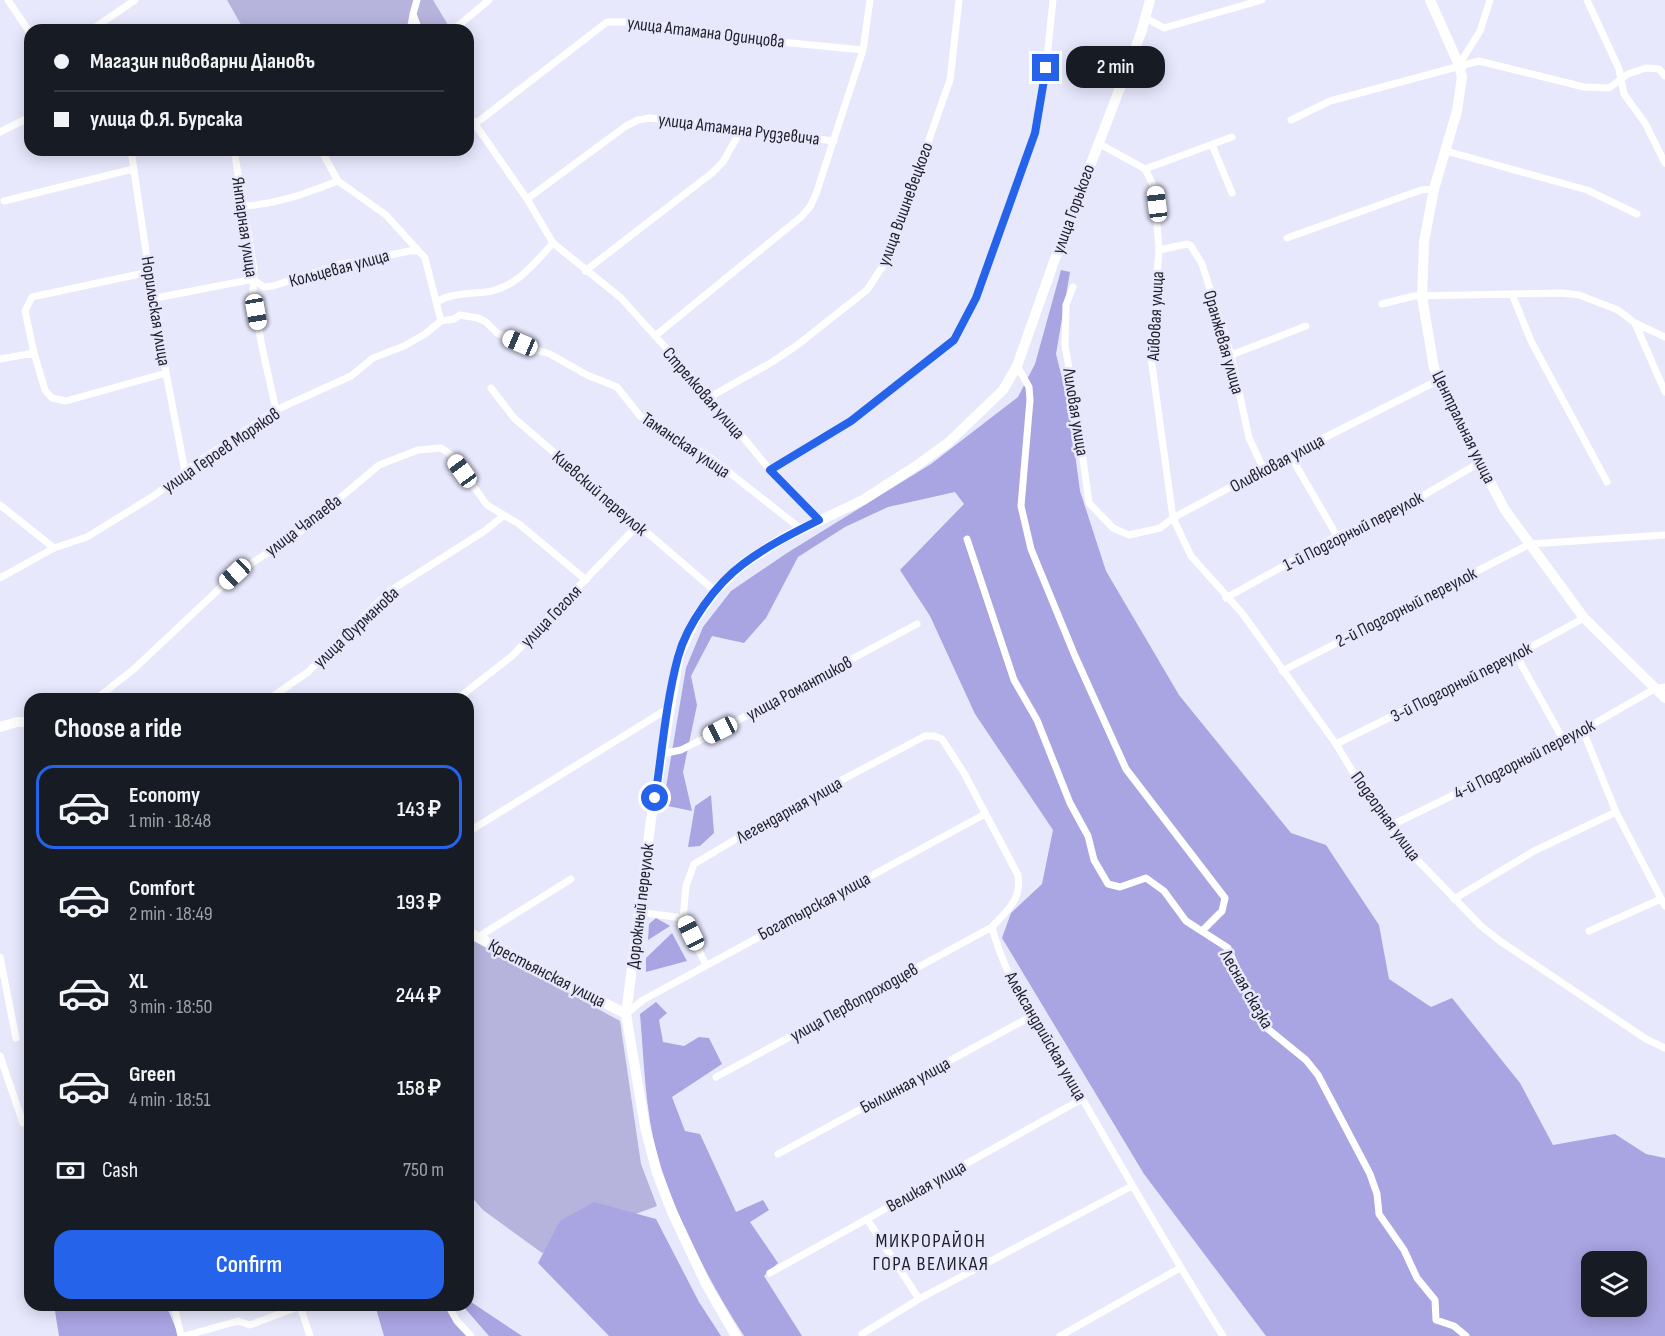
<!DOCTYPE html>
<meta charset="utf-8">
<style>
:root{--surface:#171b24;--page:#242831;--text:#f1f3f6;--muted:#9ea1a6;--line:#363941;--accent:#2563eb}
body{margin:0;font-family:"Sofia Sans Condensed",sans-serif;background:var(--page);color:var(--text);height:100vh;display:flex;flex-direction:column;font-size:22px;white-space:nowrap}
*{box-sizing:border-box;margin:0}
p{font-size:20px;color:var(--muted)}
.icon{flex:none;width:33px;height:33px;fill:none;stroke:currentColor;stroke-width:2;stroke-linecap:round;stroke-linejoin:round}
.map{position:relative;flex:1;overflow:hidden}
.drawer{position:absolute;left:24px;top:693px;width:450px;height:618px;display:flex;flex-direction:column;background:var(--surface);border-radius:18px;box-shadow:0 3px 15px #0003}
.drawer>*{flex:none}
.banner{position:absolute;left:24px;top:24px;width:450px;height:132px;border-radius:18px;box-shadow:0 3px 15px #0003;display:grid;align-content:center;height:132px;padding:0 30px;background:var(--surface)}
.controls{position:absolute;left:1581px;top:1251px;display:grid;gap:12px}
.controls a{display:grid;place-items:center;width:66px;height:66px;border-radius:12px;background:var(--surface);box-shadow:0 3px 15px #0003;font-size:30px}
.end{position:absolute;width:27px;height:27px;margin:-14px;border:8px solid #2563eb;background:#fff;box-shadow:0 0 0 3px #fff}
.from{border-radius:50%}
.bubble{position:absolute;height:42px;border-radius:18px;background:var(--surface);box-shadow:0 3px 15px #0003;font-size:20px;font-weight:600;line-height:42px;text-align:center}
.car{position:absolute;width:18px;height:36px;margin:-18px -9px;border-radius:8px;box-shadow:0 0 4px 2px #0007;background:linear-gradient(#fff 24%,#345 0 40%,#fff 0 76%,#345 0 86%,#fff 0)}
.banner b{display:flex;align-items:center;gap:21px;height:57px;font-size:22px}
.banner b+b{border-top:2px solid var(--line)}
.banner i{width:15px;height:15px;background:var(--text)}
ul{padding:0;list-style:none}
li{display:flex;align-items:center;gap:18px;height:84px;margin:0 12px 9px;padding:0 18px;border:3px solid transparent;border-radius:18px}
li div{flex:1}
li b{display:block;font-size:22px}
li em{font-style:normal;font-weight:600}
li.active{border-color:var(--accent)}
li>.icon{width:54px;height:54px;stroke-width:1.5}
h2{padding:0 30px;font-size:27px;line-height:72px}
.pay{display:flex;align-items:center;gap:15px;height:66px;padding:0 30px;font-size:22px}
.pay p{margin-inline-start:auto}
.primary-button{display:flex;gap:12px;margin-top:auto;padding:12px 30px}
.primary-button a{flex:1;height:69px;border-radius:18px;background:var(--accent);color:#fff;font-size:24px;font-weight:600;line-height:69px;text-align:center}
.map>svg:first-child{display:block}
</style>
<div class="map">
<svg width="1665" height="1336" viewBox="0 0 1665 1336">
<rect width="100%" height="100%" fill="#e8e8fd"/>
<path fill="#b6b3dd" d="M227,0h206l15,25 -4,5h-200z
M468,938l152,83 21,143 16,42 -88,33 -27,14 -59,-43 -15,-17z"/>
<path fill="#a9a4e2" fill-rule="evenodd" d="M1061,270l9,2 -14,82 12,48 12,89 26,80 73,124 112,138 35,12 53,80 10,54 42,28 21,-9 68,85 33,62 62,-11 31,20 19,4v178h-399l-122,-162 -142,-236 9,-25 31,-29 11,-54 -78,-116 -45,-98 -30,-46 64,-66 -9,-12 -67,15 -43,20 -47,30 -32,61 -22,25 -32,-7 -21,40 6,29 -14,67 9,39 -29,-6 23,-137 17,-41 28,-36 56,-38 144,-89 87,-67 17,-33zM1592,1262h44v44h-44z
M711,795l3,38 -14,13 -12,1 7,-41z
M656,918l14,8 -22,14 1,-16z
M672,933l15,28 -41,11v-14z
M656,1002l11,11 -8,7 4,22 21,4 15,-9 10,1 13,26 -50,33 13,34 15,3 36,78 27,-12 6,10 -19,12 28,41 -14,13 38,60h-58c-35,-54 -69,-120 -87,-182 -12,-45 -13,-94 -17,-140z
M594,1202l62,17 43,83 22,34h-112l-71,-73 22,-42z
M468,1300l54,36h-33l-27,-31h6z
M54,1305h112l13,31h-120z
M375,1305h70l22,31h-83z"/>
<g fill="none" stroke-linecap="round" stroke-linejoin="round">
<path stroke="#fff" stroke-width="7" d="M8,0l22,33
M417,0l-4,14 6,16
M1587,0l32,69 5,25 21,29 20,40
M1146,18l18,10 98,-28
M91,30l44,-30
M358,30l5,-2 9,2
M410,30l3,-15
M453,30l36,-30
M1459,65l21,-34 10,-31
M468,114l59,85 26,44 68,55 89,99 60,73 49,50
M1291,120l39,-19 149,-40 105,26 25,1 19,-14 18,-6 13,1 6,7
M475,124l132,-102h27l137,19 92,9
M0,132l30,-15
M1098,143l47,26 9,18 5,63 -8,108 22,160 18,38 51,57 94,131 32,53 33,46 80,83 19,15 146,98 19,9
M1212,145l20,48
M131,150l18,122 7,26 10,75 19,98
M234,150l20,119 -1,26 9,52 14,63
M321,150l17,31 48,34 39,43 16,63
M1446,151l141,39 50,24
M1145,169l87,-32
M527,199l99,-73 12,-6 12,-2 184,23
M4,201l129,-32
M244,206c35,-2 62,-13 94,-25
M1287,238l134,-48 13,-1
M1159,250l28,-6 4,2 11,18 29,91 18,83 15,32
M585,271l127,-98 11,-11 18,-32
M149,272l-117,25 -7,14 9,42 11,37 7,8 14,3 100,-28
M1073,287l-7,18 -1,41 11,61 13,96 24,25 16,7 31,-7 13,-10 117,-63 149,-75
M1512,294l19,47 76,141
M156,298l93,-18h5l10,7 9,-1 65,-21 72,-14h8
M436,302c16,-9 32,-8 50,-10 30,-4 48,-28 67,-49
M1382,304l32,-8 148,-3 17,2 39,15 17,13 30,14
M441,321l13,-2 6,-4 18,3 8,4 11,11 36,16 17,5 37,21 30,12 23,29 72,43 89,70
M1635,323l30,69
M655,336l146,-119 9,-10 6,-13 47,-144 7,-50
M1231,355l75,-29
M0,359l34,-6
M1017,366l12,21 1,13 -9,106 10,43 44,107 51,113 99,129 -3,13 -20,20
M491,388l23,30 201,173
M710,397l62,-35 24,-16 71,-56 19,-29 64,-181 9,-80
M1290,455l47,81
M770,470l81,-49 103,-81 22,-42 59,-165 11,-65 7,-68
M0,505l54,43
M967,539l47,141 23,40 33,83 18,33 6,24 14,24 12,3 26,-9 18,13 22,30 42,27 17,40 23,41 38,31 12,15 52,99 7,20 2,20 25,36 13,28 18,22 1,20 18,6 12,10
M0,578l54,-30 33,-11 68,-42 30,-24 91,-61 75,-34 22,-18 31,-12 21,-12 16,-13
M1226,598l111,-62 58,-24 84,-49
M1516,655l48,86
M1282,671l248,-127 135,-9
M96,699l38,-30 101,-95 66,-43 78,-66 39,-15 23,-2 9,6 37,51 32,19 67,56
M269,699l39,-27 82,-81 96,-61 17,-14
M457,699l55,-43 125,-130
M1583,731l33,81 49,94
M1336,744l180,-89 68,-37
M661,754l20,-4 39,-20 197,-106
M1390,826l174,-85 92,-53 9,-1
M468,832l201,-124
M1454,899l80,-48 82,-39
M638,912l45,6
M683,918l3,-32 8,-22 91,-54 140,-74h9l8,3 22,34 54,102c4,25 -11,35 -26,52 15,60 59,120 91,173 46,79 91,159 140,236
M683,918l23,47
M1589,931l72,-32
M478,937l93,-58
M0,957l16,81
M626,1014l17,-14 342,-186
M0,1056l23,67
M716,1077l276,-150
M778,1154l254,-138
M867,1219l52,80
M770,1273l312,-174
M174,1305l7,31
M448,1305l9,16 14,15
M862,1334l57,-35 213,-113
M184,1336l54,-15 12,4 50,-19 10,30
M1060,1336l120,-68"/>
<path stroke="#fff" stroke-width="10" d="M1430,0l29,65 3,12 -5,34 -23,78 -10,53 -2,55 12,71 30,65 41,77 79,108 81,80
M0,727l17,-5h13
M468,932l158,82
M736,1336l-30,-52 -34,-72 -15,-39 -12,-46 -19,-113 25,-195 28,-164 17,-37 19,-27 27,-26 41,-27 80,-38 53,-34 33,-24 54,-52 14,-24 45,-127 79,-206 9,-33"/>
</g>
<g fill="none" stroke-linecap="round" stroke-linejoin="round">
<path stroke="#2563eb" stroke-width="8" d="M655,798c7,-46 11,-96 23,-141 9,-33 38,-73 65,-93 24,-18 50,-31 76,-44l-49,-50 81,-49 103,-81 22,-42 59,-165 11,-65"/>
</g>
<g text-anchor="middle" stroke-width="5" stroke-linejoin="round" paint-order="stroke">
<g font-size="18" fill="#201f29" stroke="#e8e8fd">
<text transform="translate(706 32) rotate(7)" y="6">улица Атамана Одинцова</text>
<text transform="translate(739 129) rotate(7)" y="6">улица Атамана Рудзевича</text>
<text transform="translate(905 204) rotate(-70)" y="6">улица Вишневецкого</text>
<text transform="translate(1073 209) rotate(-70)" y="6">улица Горького</text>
<text transform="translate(245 227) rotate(82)" y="6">Янтарная улица</text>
<text transform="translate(339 268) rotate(-15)" y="6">Кольцевая улица</text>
<text transform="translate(156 311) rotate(81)" y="6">Норильская улица</text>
<text transform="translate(1155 316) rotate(-87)" y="6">Айвовая улица</text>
<text transform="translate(1224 342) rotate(74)" y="6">Оранжевая улица</text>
<text transform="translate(704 393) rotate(49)" y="6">Стрелковая улица</text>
<text transform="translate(1076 412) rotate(81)" y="6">Лиловая улица</text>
<text transform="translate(1464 427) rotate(64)" y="6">Центральная улица</text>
<text transform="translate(686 445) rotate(34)" y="6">Таманская улица</text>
<text transform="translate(221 450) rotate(-34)" y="6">улица Героев Моряков</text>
<text transform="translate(1277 463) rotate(-28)" y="6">Оливковая улица</text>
<text transform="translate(600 493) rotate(41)" y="6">Киевский переулок</text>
<text transform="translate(303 525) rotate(-37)" y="6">улица Чапаева</text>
<text transform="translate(1353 531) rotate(-27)" y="6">1-й Подгорный переулок</text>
<text transform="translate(1406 607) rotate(-27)" y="6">2-й Подгорный переулок</text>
<text transform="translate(551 616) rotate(-46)" y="6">улица Гоголя</text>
<text transform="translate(356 627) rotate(-43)" y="6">улица Фурманова</text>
<text transform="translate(1461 682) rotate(-27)" y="6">3-й Подгорный переулок</text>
<text transform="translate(799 688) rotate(-28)" y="6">улица Романтиков</text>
<text transform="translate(1524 759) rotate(-27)" y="6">4-й Подгорный переулок</text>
<text transform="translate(789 810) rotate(-29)" y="6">Легендарная улица</text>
<text transform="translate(1386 816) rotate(54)" y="6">Подгорная улица</text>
<text transform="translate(640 906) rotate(-83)" y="6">Дорожный переулок</text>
<text transform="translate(814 906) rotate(-28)" y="6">Богатырская улица</text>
<text transform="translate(547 973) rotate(27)" y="6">Крестьянская улица</text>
<text transform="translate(1247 989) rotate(60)" y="6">Лесная сказка</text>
<text transform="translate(854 1002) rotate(-29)" y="6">улица Первопроходцев</text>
<text transform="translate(1046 1036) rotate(60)" y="6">Александрийская улица</text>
<text transform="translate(905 1085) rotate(-28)" y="6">Былинная улица</text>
<text transform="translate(926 1186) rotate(-29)" y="6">Великая улица</text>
</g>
<g font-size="20" letter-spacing="1.5" fill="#201f29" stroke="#e8e8fd">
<text x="931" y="1247">МИКРОРАЙОН<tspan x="931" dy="23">ГОРА ВЕЛИКАЯ</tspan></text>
</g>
</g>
</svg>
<div class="controls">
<a><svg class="icon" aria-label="layers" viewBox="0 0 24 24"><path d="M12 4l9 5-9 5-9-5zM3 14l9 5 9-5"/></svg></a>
</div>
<i class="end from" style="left:655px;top:798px"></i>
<i class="end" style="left:1046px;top:68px"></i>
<div class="bubble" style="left:1066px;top:46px;width:99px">2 min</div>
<i class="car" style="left:1157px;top:204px;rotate:353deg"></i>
<i class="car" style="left:256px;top:312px;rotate:170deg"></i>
<i class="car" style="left:520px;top:343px;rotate:293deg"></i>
<i class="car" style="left:462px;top:471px;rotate:324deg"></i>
<i class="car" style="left:235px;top:574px;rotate:227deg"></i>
<i class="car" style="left:720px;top:730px;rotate:243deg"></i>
<i class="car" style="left:691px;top:933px;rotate:334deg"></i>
<div class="banner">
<b><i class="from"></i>Магазин пивоварни Дiановъ</b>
<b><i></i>улица Ф.Я. Бурсака</b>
</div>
<section class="drawer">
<h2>Choose a ride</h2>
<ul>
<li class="active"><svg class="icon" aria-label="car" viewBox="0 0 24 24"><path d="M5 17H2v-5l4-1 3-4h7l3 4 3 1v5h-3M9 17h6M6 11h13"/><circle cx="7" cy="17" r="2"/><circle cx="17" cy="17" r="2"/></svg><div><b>Economy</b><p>1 min · 18:48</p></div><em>143 ₽</em></li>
<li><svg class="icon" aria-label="car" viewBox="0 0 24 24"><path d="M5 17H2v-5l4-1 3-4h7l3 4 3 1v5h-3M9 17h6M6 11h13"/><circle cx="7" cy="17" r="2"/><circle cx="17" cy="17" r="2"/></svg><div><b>Comfort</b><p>2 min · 18:49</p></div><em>193 ₽</em></li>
<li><svg class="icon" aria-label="car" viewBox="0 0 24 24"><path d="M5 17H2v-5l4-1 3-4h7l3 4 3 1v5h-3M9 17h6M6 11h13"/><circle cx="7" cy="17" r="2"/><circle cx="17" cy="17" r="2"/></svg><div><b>XL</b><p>3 min · 18:50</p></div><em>244 ₽</em></li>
<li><svg class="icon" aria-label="car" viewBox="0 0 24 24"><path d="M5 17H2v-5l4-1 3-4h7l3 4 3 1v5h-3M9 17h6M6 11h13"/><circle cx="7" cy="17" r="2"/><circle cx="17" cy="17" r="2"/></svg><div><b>Green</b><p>4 min · 18:51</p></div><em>158 ₽</em></li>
</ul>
<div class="pay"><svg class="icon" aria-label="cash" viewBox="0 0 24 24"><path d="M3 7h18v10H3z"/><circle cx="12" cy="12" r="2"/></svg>Cash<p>750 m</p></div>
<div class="primary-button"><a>Confirm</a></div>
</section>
</div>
